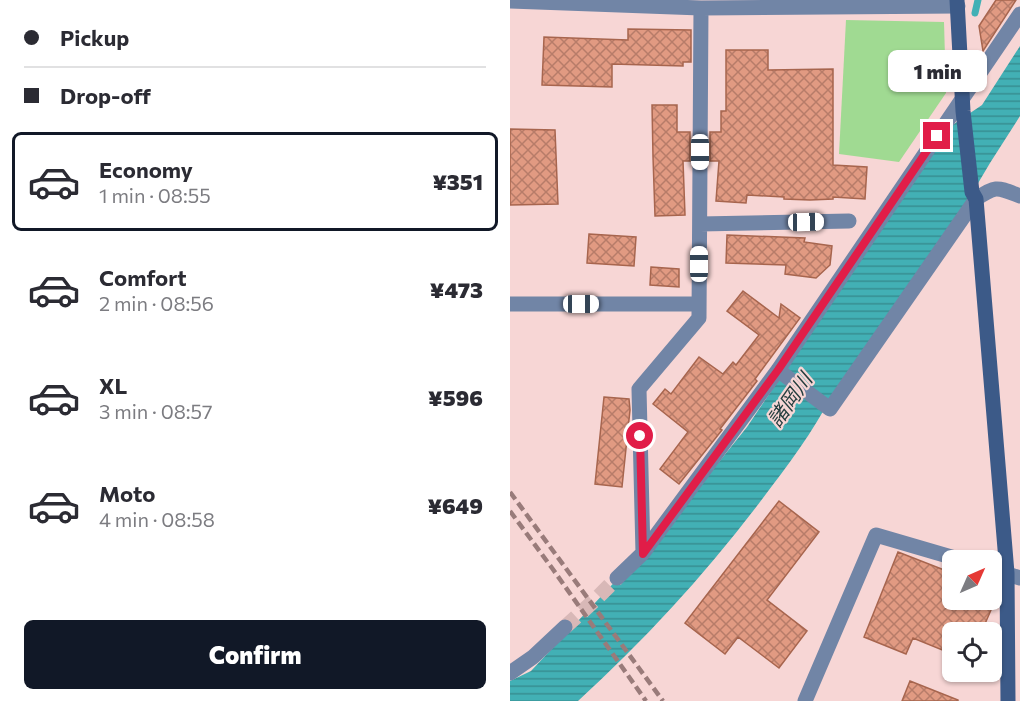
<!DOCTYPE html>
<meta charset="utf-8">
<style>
:root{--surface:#fff;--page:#f2f2f3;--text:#2b2b33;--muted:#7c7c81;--line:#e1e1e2;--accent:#111827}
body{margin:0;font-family:Commissioner,"Noto Sans JP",sans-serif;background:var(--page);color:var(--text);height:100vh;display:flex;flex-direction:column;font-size:22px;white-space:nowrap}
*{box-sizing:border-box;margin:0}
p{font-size:20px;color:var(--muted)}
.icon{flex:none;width:33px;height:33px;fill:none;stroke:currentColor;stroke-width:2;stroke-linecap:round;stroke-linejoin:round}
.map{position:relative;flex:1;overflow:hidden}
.drawer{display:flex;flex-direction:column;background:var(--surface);width:510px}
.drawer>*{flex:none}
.banner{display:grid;align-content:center;height:132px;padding:0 24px;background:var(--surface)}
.needle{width:39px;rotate:45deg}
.buttons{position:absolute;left:432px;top:550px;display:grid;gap:12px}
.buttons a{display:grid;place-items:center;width:60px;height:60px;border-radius:9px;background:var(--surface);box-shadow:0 2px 4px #0004;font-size:30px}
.end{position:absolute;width:27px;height:27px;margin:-14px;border:8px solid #e11d48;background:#fff;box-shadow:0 0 0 3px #fff}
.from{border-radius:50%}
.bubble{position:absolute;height:42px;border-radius:9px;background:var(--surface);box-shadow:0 2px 4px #0004;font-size:20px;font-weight:800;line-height:42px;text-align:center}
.car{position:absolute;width:18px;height:36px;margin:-18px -9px;border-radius:8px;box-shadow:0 0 4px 2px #0007;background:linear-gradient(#fff 24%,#345 0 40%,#fff 0 76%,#345 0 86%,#fff 0)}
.banner b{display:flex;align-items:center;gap:21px;height:57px;font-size:22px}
.banner b+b{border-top:2px solid var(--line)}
.banner i{width:15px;height:15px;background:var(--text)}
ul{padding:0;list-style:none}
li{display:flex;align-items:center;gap:18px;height:99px;margin:0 12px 9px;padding:0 12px;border:3px solid transparent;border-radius:9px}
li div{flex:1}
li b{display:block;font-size:22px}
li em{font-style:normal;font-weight:800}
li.current{border-color:var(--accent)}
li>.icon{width:54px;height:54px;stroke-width:1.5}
.primary-button{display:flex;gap:12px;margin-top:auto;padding:12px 24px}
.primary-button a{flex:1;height:69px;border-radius:9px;background:var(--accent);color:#fff;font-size:24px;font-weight:800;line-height:69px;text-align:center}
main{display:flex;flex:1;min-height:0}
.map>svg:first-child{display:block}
</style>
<main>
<section class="drawer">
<div class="banner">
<b><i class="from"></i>Pickup</b>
<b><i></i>Drop-off</b>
</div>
<ul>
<li class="current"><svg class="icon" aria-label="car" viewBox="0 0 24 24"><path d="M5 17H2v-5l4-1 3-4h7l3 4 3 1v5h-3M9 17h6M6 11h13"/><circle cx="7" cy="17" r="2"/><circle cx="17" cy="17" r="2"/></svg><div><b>Economy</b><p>1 min · 08:55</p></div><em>¥351</em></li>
<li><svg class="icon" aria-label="car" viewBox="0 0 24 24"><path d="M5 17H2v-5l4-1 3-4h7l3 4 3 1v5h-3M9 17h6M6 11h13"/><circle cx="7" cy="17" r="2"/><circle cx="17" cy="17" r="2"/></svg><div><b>Comfort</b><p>2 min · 08:56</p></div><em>¥473</em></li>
<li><svg class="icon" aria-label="car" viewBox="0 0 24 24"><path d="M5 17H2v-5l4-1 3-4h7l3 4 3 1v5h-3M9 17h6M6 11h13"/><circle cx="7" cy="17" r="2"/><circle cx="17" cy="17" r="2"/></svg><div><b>XL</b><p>3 min · 08:57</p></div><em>¥596</em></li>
<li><svg class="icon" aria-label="car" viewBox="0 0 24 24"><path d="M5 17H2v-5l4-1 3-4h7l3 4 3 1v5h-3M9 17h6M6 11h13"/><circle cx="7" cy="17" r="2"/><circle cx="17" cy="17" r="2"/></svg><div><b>Moto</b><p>4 min · 08:58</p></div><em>¥649</em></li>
</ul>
<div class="primary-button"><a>Confirm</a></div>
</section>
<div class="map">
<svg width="510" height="701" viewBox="0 0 510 701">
<defs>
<pattern id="water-rules" width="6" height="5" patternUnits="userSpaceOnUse" patternTransform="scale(1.5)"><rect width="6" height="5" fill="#42b0b5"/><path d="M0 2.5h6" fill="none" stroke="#378e92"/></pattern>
<pattern id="building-cross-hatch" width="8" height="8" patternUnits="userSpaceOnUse" patternTransform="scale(1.5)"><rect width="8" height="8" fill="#e19a82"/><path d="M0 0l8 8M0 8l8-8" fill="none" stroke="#b77c69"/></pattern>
</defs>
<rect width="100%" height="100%" fill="#f7d6d5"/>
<path fill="#a0da92" d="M336,20l98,2 2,71 -47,69 -60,-8z"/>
<path fill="url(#water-rules)" d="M510,46v70l-30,47 -29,49 -129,183c-19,37 -44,70 -69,103 -55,73 -117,141 -185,203h-68v-20l21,-10 139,-148 77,-96 201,-299 34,-23z"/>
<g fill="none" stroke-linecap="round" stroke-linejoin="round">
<path stroke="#42b0b5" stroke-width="7" d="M465,13l3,-13"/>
</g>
<path fill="url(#building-cross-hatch)" stroke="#a7654e" stroke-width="1.5" d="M486,0h20l-33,51 -4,-25z
M118,29l63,1v32h-8v4l-71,-2v23l-70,-2 2,-48 84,3z
M216,50h42v20l65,-1v96l34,2 -2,32 -32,-2v2l-23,1 -26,-1v-2l-37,-2 -1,8 -30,-2 3,-40h-9v-29h11v-21h5z
M142,105h25v27h13v29h-7l2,54 -30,1 -2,-59z
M0,129l45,1 3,74 -48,1z
M79,234l47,3 -2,29 -47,-3z
M217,235l78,3 -1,4 28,4 -2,19 -14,13 -31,-4 1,-9 -60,-2z
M141,267l28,2v18l-29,-2z
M233,291l36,27 2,-14 19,14 -45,61 2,2 -37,48 2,1 -43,54 -19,-15 28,-37 -35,-28 12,-15 6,5 28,-37 24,17 10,-12 3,3 23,-30 -32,-24z
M94,397l25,2 1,11 -8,77 -27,-3z
M269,501l40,31 -52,68 40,31 -28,37 -41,-31 -13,17 -40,-31z
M388,552l54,21v27h14l25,10 -10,23h-29v21l-39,-16 -7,16 -42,-17z
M400,681l48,19v1h-56z"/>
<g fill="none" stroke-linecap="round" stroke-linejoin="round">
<path stroke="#d8b8b7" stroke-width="15" stroke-dasharray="15 8" stroke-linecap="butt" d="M55,627l31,-28 21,-21"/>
<path stroke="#7185a6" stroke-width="15" d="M0,1l191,7 257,-2
M190,224l149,-3
M0,304h189
M269,371l51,38 146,-210c20,-14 21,-12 44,-3
M133,553l-4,-164 60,-71 2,-310
M482,569l28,9
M107,578l26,-25 135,-183 242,-356
M0,673l23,-16 32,-30
M295,701l71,-166 89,26"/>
<path stroke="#3c5a88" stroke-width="15" d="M447,0l6,111 9,81 4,7 31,374 1,128"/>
<path stroke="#997b7a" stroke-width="4.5" stroke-dasharray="9 4.5" stroke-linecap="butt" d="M0,492l153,209
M0,511l42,57 94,133"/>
</g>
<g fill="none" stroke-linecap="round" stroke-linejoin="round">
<path stroke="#e11d48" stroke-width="8" d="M130,436l3,118 135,-184 159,-234"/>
</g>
<g text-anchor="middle" stroke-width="4.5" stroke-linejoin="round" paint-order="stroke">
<g font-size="20" font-style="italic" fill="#253e3f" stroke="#f7d6d5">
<text transform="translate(280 400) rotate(-55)" y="7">諸岡川</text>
</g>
</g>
</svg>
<div class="buttons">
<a><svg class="needle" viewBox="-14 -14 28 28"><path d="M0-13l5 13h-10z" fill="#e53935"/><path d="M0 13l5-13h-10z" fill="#7c7c81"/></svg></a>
<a><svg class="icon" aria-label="locate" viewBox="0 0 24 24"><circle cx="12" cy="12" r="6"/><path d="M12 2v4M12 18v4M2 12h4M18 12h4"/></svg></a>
</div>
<i class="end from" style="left:130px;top:436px"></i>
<i class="end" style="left:427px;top:136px"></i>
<div class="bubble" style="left:378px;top:50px;width:99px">1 min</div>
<i class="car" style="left:190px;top:152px;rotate:180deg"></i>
<i class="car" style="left:296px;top:222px;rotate:89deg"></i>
<i class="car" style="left:189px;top:264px;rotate:0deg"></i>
<i class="car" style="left:71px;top:304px;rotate:90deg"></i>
</div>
</main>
